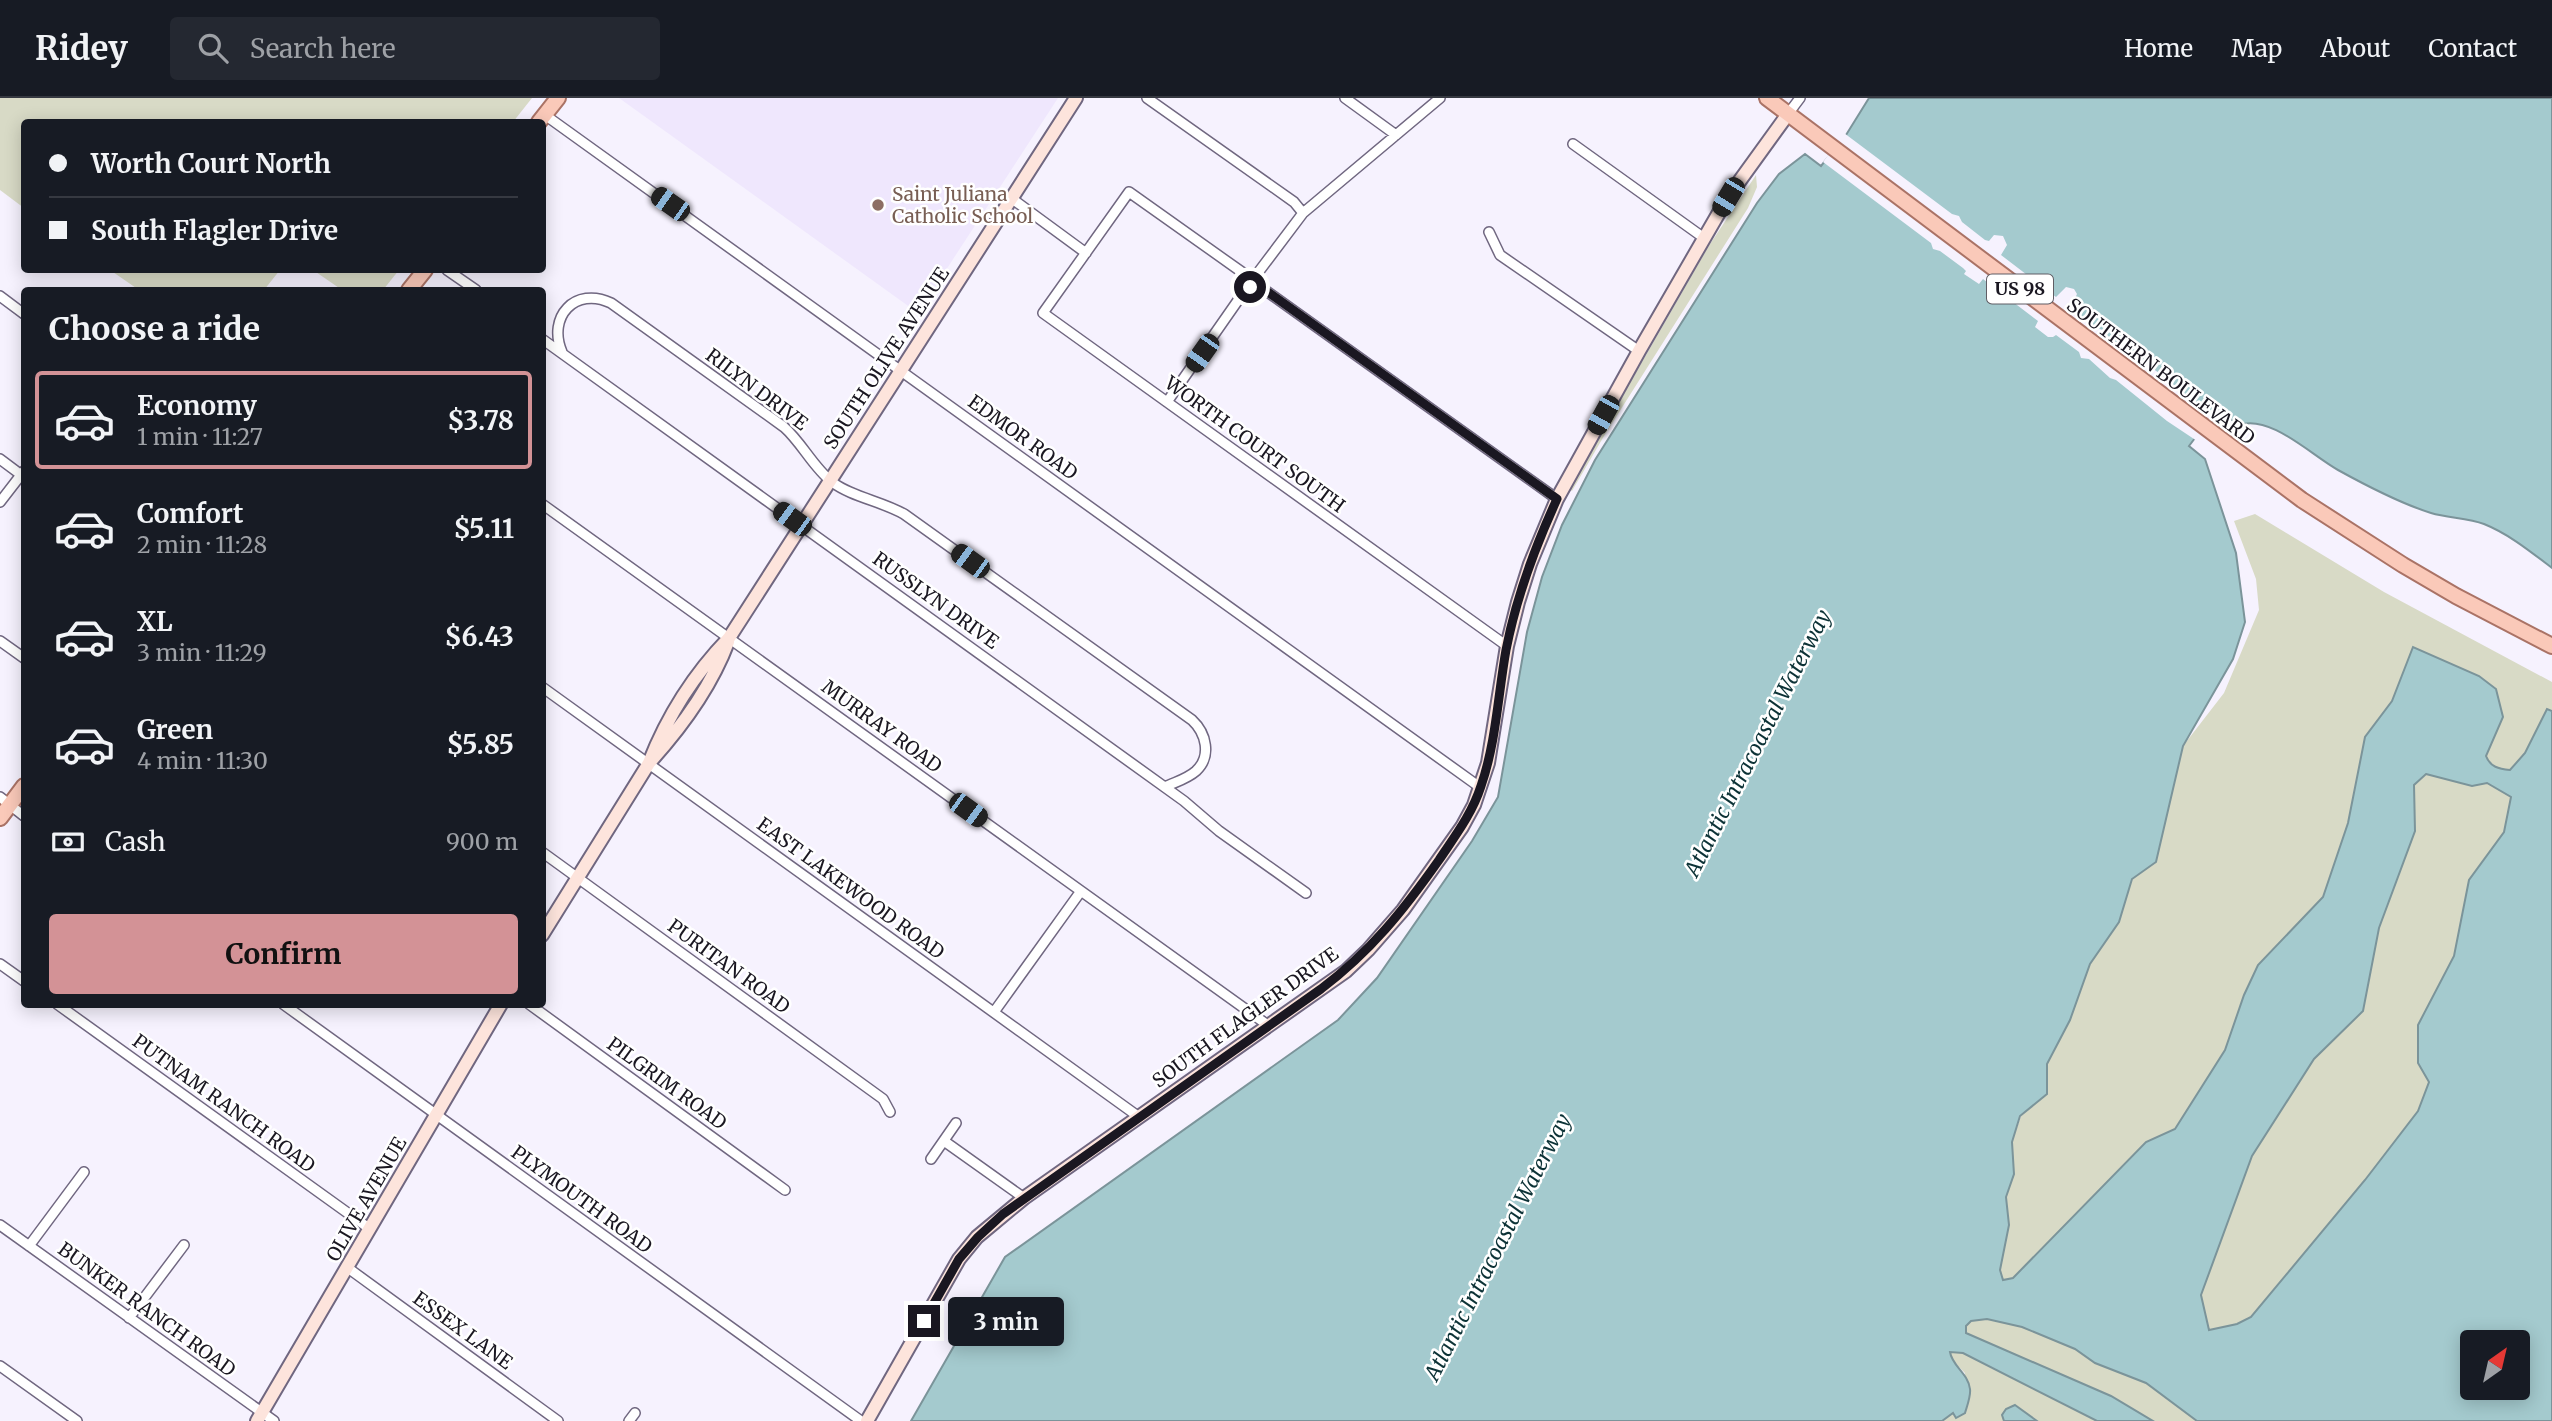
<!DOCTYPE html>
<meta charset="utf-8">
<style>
:root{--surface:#171b24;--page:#242831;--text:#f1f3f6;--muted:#9ea1a6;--line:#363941;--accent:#d39296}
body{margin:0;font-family:Merriweather,serif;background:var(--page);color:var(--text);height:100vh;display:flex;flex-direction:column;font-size:26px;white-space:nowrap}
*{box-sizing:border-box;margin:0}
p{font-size:23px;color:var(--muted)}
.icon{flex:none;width:38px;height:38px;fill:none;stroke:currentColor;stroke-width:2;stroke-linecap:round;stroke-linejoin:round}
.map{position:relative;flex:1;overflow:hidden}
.details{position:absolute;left:21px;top:189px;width:525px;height:721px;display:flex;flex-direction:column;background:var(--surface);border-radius:7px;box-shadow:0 4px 18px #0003}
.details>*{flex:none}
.top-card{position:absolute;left:21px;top:21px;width:525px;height:154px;border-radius:7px;box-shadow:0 4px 18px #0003;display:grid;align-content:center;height:154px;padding:0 28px;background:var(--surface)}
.needle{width:46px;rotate:34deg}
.controls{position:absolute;left:2460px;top:1232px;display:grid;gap:14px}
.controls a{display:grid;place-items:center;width:70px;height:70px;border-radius:7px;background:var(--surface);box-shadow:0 4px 18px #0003;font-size:35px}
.end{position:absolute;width:32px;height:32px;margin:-16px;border:9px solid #1a1721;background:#fff;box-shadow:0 0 0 4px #fff}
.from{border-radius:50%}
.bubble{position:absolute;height:49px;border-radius:7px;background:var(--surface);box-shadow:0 4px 18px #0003;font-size:23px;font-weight:700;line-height:49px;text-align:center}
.car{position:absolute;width:21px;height:42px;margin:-21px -10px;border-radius:9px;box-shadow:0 0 5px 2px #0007;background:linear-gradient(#222 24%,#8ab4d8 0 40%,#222 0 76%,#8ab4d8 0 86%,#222 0)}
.top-card b{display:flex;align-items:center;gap:24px;height:66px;font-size:26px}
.top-card b+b{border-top:2px solid var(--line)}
.top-card i{width:18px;height:18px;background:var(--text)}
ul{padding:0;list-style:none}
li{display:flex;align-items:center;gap:21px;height:98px;margin:0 14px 10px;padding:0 14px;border:4px solid transparent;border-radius:7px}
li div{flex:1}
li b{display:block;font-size:26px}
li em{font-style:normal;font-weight:700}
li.selected{border-color:var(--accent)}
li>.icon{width:63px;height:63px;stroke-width:1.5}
h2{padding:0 28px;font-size:32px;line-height:84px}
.pay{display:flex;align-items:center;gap:18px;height:77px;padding:0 28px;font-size:26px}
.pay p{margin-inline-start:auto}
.primary-button{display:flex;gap:14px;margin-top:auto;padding:14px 28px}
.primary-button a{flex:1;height:80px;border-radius:7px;background:var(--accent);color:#111;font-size:28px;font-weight:700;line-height:80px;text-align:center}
header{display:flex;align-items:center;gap:42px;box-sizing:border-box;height:98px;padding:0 35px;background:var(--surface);border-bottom:2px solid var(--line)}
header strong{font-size:33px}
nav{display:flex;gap:38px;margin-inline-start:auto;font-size:24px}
.search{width:490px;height:63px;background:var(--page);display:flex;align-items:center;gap:18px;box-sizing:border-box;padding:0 24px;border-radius:7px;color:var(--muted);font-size:26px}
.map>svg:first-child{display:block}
</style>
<header>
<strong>Ridey</strong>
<div class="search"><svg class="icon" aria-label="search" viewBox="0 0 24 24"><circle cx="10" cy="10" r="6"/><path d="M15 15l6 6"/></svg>Search here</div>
<nav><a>Home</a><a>Map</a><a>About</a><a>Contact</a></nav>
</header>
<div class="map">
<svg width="2552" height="1323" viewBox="0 0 2552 1323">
<rect width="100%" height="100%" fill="#f6f2fe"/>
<path fill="#efe7fd" d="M619,0h439l-140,215z"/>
<path fill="#d8dac6" d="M0,0h532l-19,24h-489v86l-24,-18z
M1756,77l1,12 -9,21 -144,228 -32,55 -3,-2 139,-242z
M110,172h170l-16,20h-125z
M313,172h86l-16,20h-41z
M2255,416l129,78 168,90v29l-5,-1 -22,43 -15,17c-11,-1 -20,-3 -24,-14l-7,-80 -66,-29 -21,54 -27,36 -17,86 -25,74 -65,68 -14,30 -19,55 -50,80 -29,12 -134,137 -9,2 -3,-11 9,-45 -3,-27 8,-24 -2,-32 9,-26 26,-22v-30l23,-44 20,-56 29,-42 13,-43 24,-17 27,-116 41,-53 35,-83 -3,-31 -22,-58z
M2426,676l46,12 15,-3 24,14 -7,36 -35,47 -15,77 -36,68v38l11,19 -11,29 -53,69 -114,137 -14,7 -28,6 -9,-35 52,-139 62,-97 49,-48 16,-83 36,-97 -1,-46z
M1987,1221l35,8 53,22 20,14 51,20 51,38h-44l-42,-25 -145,-63v-7l5,-5z
M1950,1254l13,1 134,68h-60l-22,-15 -13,9 2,6h-62l11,-8 12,-40 -14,-14z"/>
<path fill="#a4cace" stroke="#7b949a" stroke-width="2" fill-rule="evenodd" d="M1869,0h683v470c-21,-16 -43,-34 -68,-44 -16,-6 -36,-6 -53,-11 -32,-10 -64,-27 -93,-43 -27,-15 -68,-56 -99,-45l-22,-16 -28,37 16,13 31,94 9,69 -12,37 -50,87 -27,116 -24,17 -13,43 -29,42 -20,56 -23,44v30l-27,22 -8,26 2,32 -8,23 3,28 -9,45 3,10 10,-2 133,-136 29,-13 50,-79 19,-55 14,-30 65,-68 25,-74 17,-86 27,-36 21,-54 66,29 17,13 7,28 -17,39c4,11 13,13 24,14l15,-17 22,-44 5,2v710h-355l-51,-38 -51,-20 -20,-14 -53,-22 -35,-8 -16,2 -5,5v7l145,63 42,25h-56l-134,-68 -13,-1c2,14 18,21 20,37 1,7 -3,17 -5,24l-9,5 -3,-5 -11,8h-1031l94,-164 333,-237 39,-42 95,-137 26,-44 29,-165 15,-55 20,-52 33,-65 162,-257 22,-29 26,-20 16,12 25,-31zM2426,676l46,12 15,-3 24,14 -7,35 -35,48 -15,76 -36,69v38l11,19 -11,29 -53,69 -114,137 -14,7 -28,6 -8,-35 51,-139 62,-97 49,-48 16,-83 36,-97 -1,-46zM2473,1244h45v46h-45z
M2015,1307l22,16h-33l-2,-6 4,-6z"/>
<path fill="#f6f2fe" d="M1844,35l108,81 7,2 3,6 23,18 4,1 5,-6 9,1 4,9 -6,10 55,42 10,-10 8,2 3,5 -5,11 3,3 -1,3 23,17 6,2 4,6 52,37 56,45 -18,23 -30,-20 -51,-41 -6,-2 -21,-19 -8,-1 -2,-6 -23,-17 -3,2h-5l-13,-10 3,-6 -55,-42 -4,5 -15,-10 2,-3 -3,-3 -23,-17 -7,-2 -2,-6 -108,-81z"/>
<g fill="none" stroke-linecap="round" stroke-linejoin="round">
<defs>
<path id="street" d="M1147,0l147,104 9,11
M1345,0l51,37
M1788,16l12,-16
M545,17l936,673
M1573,46l131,94
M1011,100l75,55
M1489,134l11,23 139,96
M447,172l29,20
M1257,176l46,-61 137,-115
M1246,177l-117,-83 -86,121 464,333
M1258,187l299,214
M0,198l24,18
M542,241l642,462 35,30 87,62
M562,254c-15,-35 13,-66 49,-49l173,124c18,16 29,40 48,55 20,15 49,19 72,32l288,206c14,13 20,36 4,51 -9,8 -21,11 -31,16
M1167,304l81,-116
M0,361l24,18
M0,404l24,-31
M542,406l727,522
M0,543l24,17
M542,589l597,430
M0,699l24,19
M542,754l341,247 7,13
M0,866l24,17
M57,906l313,225
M283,906l578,417
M529,906l256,186
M994,914l87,-121
M944,1043l80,57
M931,1061l25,-36
M0,1127l274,196
M29,1148l55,-74
M348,1170l210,153
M129,1220l55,-73
M0,1268l77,55
M629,1323l6,-8"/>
<path id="secondary" d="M649,665c18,-46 46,-90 80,-125l347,-540
M542,837l107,-172c32,-35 62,-76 79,-121
M257,1323l244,-417
M867,1323l92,-162 18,-22 47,-39 322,-227 22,-21 35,-40 59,-83 12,-22 14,-42 19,-117 11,-44 12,-38 27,-65 82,-148 89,-154 60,-83"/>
<path id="primary" d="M1767,0l535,402 101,65 53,31 96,50
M539,24l19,-24
M409,192l16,-20
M0,720l24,-32"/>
</defs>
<use href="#street" stroke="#706780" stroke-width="12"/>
<use href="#secondary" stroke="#706780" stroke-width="16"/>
<use href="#primary" stroke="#aa7366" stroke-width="18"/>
<use href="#street" stroke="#fff" stroke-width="9"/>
<use href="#secondary" stroke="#fde4dc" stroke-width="12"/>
<use href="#primary" stroke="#fac9b9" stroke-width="14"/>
</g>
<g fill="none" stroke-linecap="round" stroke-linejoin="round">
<path stroke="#1a1721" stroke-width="9" d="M924,1223l35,-62 19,-22 25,-23 318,-225c50,-38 82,-78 118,-129 16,-24 33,-46 42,-74 15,-43 17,-91 25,-136 10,-52 29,-103 51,-151l-299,-214 -8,2"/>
</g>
<circle fill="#8d6e63" stroke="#fff" stroke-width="2.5" cx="878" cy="107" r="7"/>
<g text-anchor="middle" stroke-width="5" stroke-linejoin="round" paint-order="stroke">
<rect fill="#fff" stroke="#5f5d64" stroke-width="2" x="1987" y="176.5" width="66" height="29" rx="5"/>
<g font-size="18" font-weight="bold" fill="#1a1721">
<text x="2020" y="197">US 98</text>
</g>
<g font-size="19" fill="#785e54" stroke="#fff" text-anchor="start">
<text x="892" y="103">Saint Juliana<tspan x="892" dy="22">Catholic School</tspan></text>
</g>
<g font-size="19" fill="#1a1721" stroke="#fff">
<text transform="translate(886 260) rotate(-57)" y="7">SOUTH OLIVE AVENUE</text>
<text transform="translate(2161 273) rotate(37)" y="7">SOUTHERN BOULEVARD</text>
<text transform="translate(757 291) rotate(37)" y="7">RILYN DRIVE</text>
<text transform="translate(1023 339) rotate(36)" y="7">EDMOR ROAD</text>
<text transform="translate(1255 346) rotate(36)" y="7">WORTH COURT SOUTH</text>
<text transform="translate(936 502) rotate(36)" y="7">RUSSLYN DRIVE</text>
<text transform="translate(882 628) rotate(36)" y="7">MURRAY ROAD</text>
<text transform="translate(851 790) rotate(36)" y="7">EAST LAKEWOOD ROAD</text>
<text transform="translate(729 868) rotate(36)" y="7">PURITAN ROAD</text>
<text transform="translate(1245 919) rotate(-36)" y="7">SOUTH FLAGLER DRIVE</text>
<text transform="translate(667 985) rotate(36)" y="7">PILGRIM ROAD</text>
<text transform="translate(224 1005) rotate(36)" y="7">PUTNAM RANCH ROAD</text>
<text transform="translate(366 1101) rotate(-60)" y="7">OLIVE AVENUE</text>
<text transform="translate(582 1101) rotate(36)" y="7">PLYMOUTH ROAD</text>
<text transform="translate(147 1211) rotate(36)" y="7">BUNKER RANCH ROAD</text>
<text transform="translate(463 1232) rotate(36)" y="7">ESSEX LANE</text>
</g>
<g font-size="21" font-style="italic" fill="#0c3236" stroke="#fff">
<text transform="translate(1758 645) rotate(-63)" y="7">Atlantic Intracoastal Waterway</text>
<text transform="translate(1498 1149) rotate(-63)" y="7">Atlantic Intracoastal Waterway</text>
</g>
</g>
</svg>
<div class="controls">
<a><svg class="needle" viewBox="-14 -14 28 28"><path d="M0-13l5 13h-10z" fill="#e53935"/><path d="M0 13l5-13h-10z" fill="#9ea1a6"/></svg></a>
</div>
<i class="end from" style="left:1250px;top:189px"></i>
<i class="end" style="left:924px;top:1223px"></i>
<div class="bubble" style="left:948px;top:1199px;width:116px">3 min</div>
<i class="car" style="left:1728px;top:99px;rotate:211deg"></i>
<i class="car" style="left:670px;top:106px;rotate:305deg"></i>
<i class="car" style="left:1202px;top:255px;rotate:215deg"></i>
<i class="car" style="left:1603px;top:317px;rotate:209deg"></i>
<i class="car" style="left:792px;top:421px;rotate:306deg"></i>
<i class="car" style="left:970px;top:463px;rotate:306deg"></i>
<i class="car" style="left:968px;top:712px;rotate:126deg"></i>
<div class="top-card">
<b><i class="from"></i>Worth Court North</b>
<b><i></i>South Flagler Drive</b>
</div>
<section class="details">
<h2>Choose a ride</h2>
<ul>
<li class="selected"><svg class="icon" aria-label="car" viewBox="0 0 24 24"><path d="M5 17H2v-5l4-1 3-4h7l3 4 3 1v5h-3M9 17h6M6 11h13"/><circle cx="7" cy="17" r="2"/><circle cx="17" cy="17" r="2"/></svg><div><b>Economy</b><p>1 min · 11:27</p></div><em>$3.78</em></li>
<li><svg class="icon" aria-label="car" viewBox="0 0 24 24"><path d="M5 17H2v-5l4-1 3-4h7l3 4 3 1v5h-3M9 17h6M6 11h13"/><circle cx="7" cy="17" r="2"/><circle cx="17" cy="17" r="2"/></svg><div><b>Comfort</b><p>2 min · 11:28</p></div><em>$5.11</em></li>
<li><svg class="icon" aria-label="car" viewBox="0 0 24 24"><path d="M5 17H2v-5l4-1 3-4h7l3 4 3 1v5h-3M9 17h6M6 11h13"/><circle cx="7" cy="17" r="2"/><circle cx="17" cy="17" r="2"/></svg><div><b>XL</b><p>3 min · 11:29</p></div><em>$6.43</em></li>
<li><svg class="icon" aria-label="car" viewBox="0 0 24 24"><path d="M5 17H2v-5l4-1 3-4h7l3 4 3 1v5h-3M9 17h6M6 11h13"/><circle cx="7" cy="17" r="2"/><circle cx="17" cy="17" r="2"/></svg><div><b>Green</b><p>4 min · 11:30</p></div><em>$5.85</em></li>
</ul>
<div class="pay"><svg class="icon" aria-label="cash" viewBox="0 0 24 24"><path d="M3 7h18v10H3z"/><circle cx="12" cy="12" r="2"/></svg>Cash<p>900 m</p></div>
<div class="primary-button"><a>Confirm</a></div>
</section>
</div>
